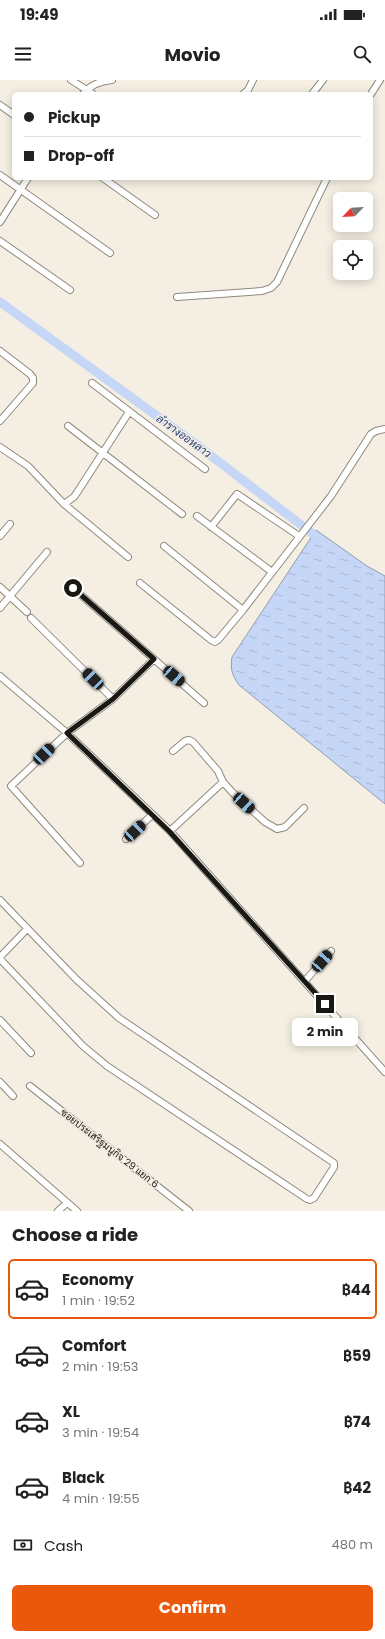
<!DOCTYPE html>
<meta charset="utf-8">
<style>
:root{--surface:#fff;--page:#f2f2f2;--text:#222;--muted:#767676;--line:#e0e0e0;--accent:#ea580c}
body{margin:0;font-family:Poppins,Sarabun,sans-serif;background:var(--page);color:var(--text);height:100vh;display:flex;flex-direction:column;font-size:15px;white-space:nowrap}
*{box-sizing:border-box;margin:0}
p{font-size:13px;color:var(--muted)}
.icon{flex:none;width:22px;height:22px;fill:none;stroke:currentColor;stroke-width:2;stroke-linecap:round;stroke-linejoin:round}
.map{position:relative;height:1131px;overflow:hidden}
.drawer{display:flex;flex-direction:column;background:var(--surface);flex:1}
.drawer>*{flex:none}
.top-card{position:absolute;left:12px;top:12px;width:361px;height:88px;border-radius:6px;box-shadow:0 2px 10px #0003;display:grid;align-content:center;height:88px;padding:0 12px;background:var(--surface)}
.needle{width:26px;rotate:245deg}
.tools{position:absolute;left:333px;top:112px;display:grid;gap:8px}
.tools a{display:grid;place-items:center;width:40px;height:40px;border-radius:6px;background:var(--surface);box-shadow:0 2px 10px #0003;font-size:20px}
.end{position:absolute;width:18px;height:18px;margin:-9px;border:5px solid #191813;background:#fff;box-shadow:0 0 0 2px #fff}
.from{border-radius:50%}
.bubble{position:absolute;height:28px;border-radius:6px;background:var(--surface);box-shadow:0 2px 10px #0003;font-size:13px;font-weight:700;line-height:28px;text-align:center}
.car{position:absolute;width:12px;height:24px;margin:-12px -6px;border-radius:5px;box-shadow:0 0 3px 1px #0007;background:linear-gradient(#222 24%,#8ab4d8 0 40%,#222 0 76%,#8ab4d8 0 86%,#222 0)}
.top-card b{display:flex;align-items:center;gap:14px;height:38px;font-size:15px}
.top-card b+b{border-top:1px solid var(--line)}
.top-card i{width:10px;height:10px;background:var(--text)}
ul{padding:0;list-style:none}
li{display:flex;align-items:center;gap:12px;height:60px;margin:0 8px 6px;padding:0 4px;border:2px solid transparent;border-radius:6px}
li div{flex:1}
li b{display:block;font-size:15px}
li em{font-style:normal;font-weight:700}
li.on{border-color:var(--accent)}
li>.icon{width:36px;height:36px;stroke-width:1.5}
h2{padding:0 12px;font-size:18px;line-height:48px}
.pay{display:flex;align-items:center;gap:10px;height:44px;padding:0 12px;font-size:15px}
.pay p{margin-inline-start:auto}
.primary-button{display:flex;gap:8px;margin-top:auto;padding:8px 12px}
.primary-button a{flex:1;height:46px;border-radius:6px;background:var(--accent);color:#fff;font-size:16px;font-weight:700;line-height:46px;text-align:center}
.status{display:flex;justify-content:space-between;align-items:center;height:28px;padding:0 20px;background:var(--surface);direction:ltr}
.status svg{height:11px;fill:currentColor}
header{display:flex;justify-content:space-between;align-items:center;height:52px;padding:0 12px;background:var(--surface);font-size:18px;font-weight:700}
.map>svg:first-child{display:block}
</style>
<div class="status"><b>19:49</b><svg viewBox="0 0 49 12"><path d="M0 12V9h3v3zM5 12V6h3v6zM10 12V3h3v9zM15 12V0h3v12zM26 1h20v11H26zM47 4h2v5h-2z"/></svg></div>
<header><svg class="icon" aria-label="menu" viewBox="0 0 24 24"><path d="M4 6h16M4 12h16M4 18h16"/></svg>Movio<svg class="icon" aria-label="search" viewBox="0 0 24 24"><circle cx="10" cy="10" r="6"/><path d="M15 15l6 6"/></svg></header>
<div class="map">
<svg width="385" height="1131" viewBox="0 0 385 1131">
<defs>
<pattern id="water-ripples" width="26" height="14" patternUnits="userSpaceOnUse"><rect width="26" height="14" fill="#c5d6f7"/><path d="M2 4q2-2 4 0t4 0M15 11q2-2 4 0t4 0" fill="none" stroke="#a9b7d3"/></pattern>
</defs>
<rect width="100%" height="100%" fill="#f4efe2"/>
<path fill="url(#water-ripples)" stroke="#919db3" d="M316,450l51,36 18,10v228l-146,-119c-7,-10 -9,-16 -7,-28z"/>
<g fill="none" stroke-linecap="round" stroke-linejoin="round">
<path stroke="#c5d6f7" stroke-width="9" d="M0,222l201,146 121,93"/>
<defs>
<path id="minor" d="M71,0l22,14
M83,14c7,-9 18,-13 29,-14
M243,14l5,-4 5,-10
M312,14l11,-14
M371,14l9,-14
M0,25l14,10
M0,95l110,78
M103,98l52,37
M0,142l28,-44
M0,161l70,49
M177,217l85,-6 9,-3 6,-6 50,-104
M0,271l30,23 3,4v5l-33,38
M92,303l113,86
M68,346l114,88
M0,367l28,19 36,38 64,53
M64,424l10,-7 6,-9 49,-76
M197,436l75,56
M211,447l26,-33 62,42
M0,456l10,-12
M164,466l79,64
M140,503l71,57 4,2 3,-2 25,-30 88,-114 40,-62 5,-3 9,-2
M0,507l27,25
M73,508l131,115
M0,528l47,-56
M31,538l82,81
M0,596l67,57 103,98 215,241
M173,671l12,-10 4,-1 4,2 25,29 5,11 10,11 32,29 12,7 8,-2 19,-19
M170,751l53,-49
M126,759l26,-24
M80,783l-69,-77 56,-53 46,-34 41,-40
M0,820l76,79 43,39 215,145v4l-20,31 -4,2 -3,-1 -200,-133 -24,-20 -83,-87
M0,877l27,-28
M305,901l26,-30
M0,940l31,33
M0,1002l13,14
M30,1006l159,125
M0,1064l77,67
M58,1131l9,-8"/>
</defs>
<use href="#minor" stroke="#8f8a7e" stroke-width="8"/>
<use href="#minor" stroke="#fff" stroke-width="6"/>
</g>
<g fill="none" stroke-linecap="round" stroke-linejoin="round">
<path stroke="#191813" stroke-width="5" d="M73,508l81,71 -41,40 -46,34 103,99 155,172"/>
</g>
<g text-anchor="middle" stroke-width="3" stroke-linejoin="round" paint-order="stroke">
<g font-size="10" fill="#191813" stroke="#f4efe2">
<text transform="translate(110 1068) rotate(38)" y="4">ซอยประเสริฐมนูกิจ 29 แยก 6</text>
</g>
<g font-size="11" font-style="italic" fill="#203a79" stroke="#f4efe2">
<text transform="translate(184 356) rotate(36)" y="4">ลำรางออหลาว</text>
</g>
</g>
</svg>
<div class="tools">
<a><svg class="needle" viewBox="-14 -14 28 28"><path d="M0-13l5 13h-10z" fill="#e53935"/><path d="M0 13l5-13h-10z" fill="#767676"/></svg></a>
<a><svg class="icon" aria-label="locate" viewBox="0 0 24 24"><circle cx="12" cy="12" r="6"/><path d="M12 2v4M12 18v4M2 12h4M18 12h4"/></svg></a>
</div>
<i class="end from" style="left:73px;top:508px"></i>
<i class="end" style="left:325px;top:924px"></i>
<div class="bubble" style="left:292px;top:938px;width:66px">2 min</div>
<i class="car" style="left:174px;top:596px;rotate:131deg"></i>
<i class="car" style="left:93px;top:599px;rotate:315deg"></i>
<i class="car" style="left:44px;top:674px;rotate:46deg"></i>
<i class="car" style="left:244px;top:723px;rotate:132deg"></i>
<i class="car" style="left:135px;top:751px;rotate:47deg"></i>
<i class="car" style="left:322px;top:881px;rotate:41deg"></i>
<div class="top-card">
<b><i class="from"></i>Pickup</b>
<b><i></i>Drop-off</b>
</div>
</div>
<section class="drawer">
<h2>Choose a ride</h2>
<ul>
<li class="on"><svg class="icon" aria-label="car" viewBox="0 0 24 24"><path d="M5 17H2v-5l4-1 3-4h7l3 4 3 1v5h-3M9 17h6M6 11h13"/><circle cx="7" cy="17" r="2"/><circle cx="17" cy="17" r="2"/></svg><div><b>Economy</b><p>1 min · 19:52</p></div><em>฿44</em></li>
<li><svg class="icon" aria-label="car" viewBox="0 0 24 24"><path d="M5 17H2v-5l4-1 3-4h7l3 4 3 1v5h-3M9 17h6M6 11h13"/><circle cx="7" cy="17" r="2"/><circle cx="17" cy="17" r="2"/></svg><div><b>Comfort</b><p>2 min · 19:53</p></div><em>฿59</em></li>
<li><svg class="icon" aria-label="car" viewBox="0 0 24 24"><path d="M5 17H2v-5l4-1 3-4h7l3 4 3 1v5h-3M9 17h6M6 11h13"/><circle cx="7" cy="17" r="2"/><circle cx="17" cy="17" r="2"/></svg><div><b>XL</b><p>3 min · 19:54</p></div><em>฿74</em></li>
<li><svg class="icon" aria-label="car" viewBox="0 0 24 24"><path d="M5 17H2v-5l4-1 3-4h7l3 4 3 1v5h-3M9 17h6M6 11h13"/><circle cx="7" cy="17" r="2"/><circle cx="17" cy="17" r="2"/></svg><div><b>Black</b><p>4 min · 19:55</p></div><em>฿42</em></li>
</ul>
<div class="pay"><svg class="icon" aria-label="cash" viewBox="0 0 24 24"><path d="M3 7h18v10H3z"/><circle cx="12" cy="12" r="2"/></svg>Cash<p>480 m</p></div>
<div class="primary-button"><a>Confirm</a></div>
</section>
